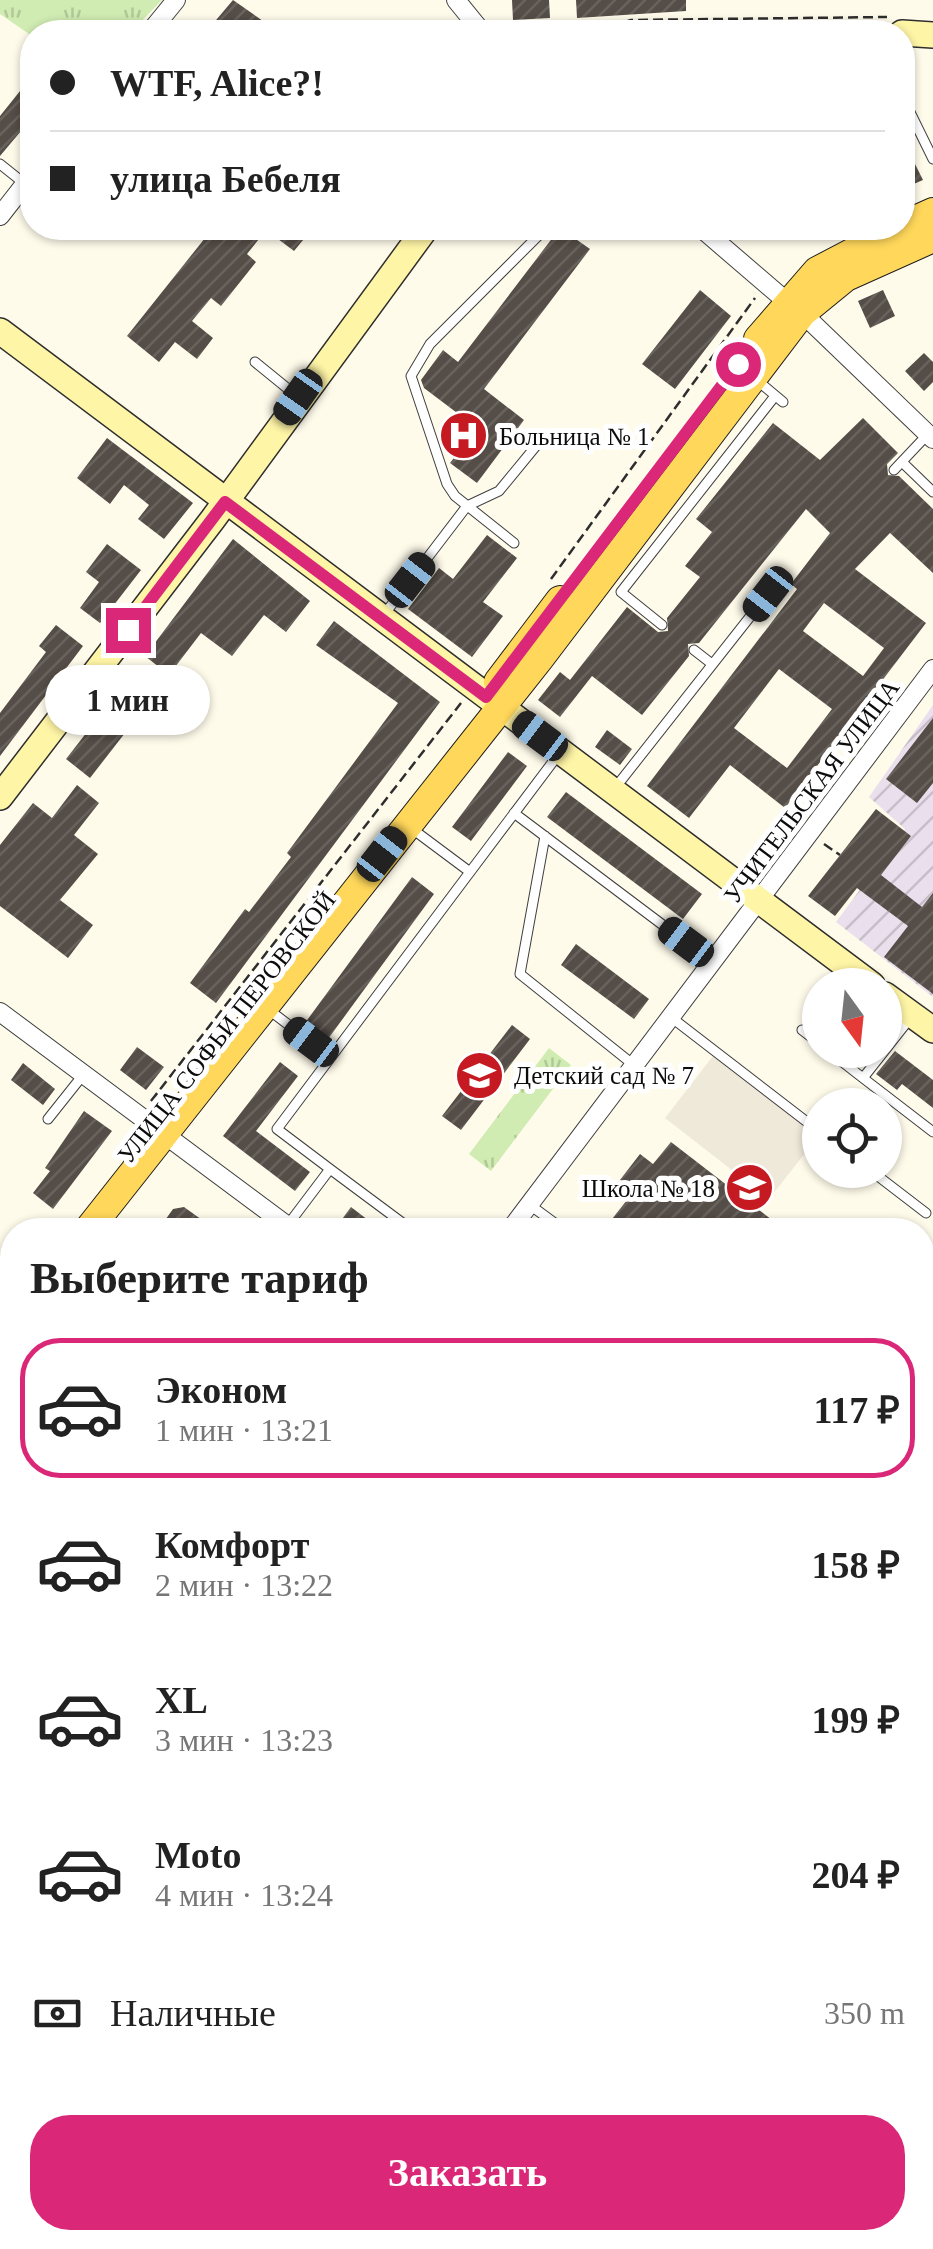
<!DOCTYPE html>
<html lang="ru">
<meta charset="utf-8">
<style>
:root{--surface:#fff;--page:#f6f6f6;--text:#222;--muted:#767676;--line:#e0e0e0;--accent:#db2777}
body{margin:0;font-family:"Times New Roman",serif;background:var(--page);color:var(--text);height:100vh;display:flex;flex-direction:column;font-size:38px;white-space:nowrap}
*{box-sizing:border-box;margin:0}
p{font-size:32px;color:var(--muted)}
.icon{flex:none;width:55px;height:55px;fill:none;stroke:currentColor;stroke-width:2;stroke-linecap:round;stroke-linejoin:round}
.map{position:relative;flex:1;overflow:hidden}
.side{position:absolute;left:0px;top:1218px;width:935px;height:1032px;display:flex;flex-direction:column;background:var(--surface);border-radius:40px 40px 0 0;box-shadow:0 2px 8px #0004}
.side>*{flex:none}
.banner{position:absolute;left:20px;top:20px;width:895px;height:220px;border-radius:40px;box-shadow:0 2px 8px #0004;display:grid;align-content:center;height:220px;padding:0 30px;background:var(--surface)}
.needle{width:65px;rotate:165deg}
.controls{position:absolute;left:802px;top:968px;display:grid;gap:20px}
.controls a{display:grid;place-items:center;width:100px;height:100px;border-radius:50%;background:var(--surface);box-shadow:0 2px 8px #0004;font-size:50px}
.end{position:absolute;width:45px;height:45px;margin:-22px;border:12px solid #db2777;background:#fff;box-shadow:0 0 0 5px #fff}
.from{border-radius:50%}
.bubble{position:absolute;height:70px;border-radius:35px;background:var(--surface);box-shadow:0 2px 8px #0004;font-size:32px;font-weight:800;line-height:70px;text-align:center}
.car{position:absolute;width:30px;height:60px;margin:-30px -15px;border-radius:12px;box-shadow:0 0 8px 2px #0007;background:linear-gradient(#222 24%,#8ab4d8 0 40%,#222 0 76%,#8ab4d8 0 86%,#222 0)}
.banner b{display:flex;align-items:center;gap:35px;height:95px;font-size:38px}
.banner b+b{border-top:2px solid var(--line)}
.banner i{width:25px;height:25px;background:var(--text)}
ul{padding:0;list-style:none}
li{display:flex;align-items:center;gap:30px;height:140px;margin:0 20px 15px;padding:0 10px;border:5px solid transparent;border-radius:40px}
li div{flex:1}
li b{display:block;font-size:38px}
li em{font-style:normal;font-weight:800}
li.current{border-color:var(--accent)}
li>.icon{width:90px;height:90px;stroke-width:1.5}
h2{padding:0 30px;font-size:45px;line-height:120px}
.pay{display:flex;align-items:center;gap:25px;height:110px;padding:0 30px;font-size:38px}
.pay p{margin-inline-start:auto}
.action{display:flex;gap:20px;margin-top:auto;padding:20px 30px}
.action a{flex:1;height:115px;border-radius:40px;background:var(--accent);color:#fff;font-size:40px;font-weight:800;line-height:115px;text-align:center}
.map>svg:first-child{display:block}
</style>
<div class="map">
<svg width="933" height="2249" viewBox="0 0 933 2249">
<defs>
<pattern id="industrial-furrows" width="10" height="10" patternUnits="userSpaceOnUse" patternTransform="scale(2.5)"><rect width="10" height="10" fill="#eadfec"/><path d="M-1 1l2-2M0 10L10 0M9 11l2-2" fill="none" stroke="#c8bec9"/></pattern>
<pattern id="grass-tufts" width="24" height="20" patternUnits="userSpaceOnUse" patternTransform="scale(2.5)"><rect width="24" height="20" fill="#d0ecb2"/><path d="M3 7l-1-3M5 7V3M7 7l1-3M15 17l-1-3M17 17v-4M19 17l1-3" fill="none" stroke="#b1c998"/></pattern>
<pattern id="building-hatch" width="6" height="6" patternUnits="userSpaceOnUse" patternTransform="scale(2.5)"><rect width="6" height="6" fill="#554d47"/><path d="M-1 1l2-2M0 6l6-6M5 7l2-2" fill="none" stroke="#68625d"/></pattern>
</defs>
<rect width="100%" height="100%" fill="#fffbeb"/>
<path fill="url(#industrial-furrows)" d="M933,705v292l-97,-75 69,-93 -36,-32z"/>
<path fill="url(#grass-tufts)" d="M0,0h162l-31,32h-99v4l-32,-22z
M549,1048l22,17 -80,106 -22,-17z"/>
<path fill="#efe9da" d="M716,1052l104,82 -51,65 -104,-81z"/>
<path fill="url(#building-hatch)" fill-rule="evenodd" d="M233,0l30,21 -10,11h-47z
M512,0h37l1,18 -37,2z
M576,0h110v11l-109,7z
M32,76v42l-32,38v-40z
M902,138l21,42 -21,9z
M213,228h100l-19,23 -28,-21 -19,24 9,8 -35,44 -10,-8 -19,23 21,17 -16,21 -22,-17 -16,20 -32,-26z
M560,228l30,21 -106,140 40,31 -47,63 -27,-20 27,-35 -53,-40 -3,-8 22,-30 15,12z
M700,290l31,26 -56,73 -33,-25z
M883,290l12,26 -25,12 -12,-27z
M924,353l9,9v20l-9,9 -19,-20z
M863,418l35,35 -11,11 1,11 11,1 34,33v64l-43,-40 -35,36 71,54 -141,185 -55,-43 -41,53 -42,-32 150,-197 -6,-5 39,-51 -24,-24 -107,134 -11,1 1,12 -47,59 -50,-39 -32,41 -22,-17 22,-28 10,8 57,-73 31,25 10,-1 -1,-13 33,-41 -15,-11 27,-34 -16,-13 77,-96 47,37zM824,603l60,45 -21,28 -60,-45zM779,669l53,40 -45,59 -53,-40z
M107,438l86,65 -29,36 -26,-20 11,-14 -25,-20 -14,19 -33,-26z
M487,535l30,23 -34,44 20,14 -31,41 -64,-48 31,-41 14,11z
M233,539l77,62 -24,31 -22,-17 -32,41 -31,-23 -32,42 -24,-19z
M107,544l34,26 -41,53 -20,-15 19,-26 -13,-10z
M334,621l106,81 -224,301 -26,-20 55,-74 4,3 42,-55 -4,-4 111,-150 -82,-58z
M56,625l27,21 -83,110v-43l46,-61 -7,-6z
M129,678l24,19 -63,81 -24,-19z
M933,718v65l-16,20 -31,-24z
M607,730l25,19 -12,16 -25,-18z
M508,752l19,14 -56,75 -19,-14z
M77,785l22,18 -25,32 24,19 -38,46 33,25 -25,33 -68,-52v-61l33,-42 19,15z
M566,792l136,102 -19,25 -136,-102z
M876,809l35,27 -30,39 41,32 11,-14v101l-49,-37 24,-31 -51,-38 -22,28 -27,-20z
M412,877l22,17 -106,145 -23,-16z
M576,944l73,55 -15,20 -73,-54z
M512,1025l18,14 -69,91 -19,-14z
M137,1047l27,20 -18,23 -26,-20z
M895,1051l38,29v28l-31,-24 -5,6 -21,-16z
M280,1062l18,14 -42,55 54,41 -15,19 -72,-55z
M23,1063l32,26 -12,16 -32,-25z
M84,1111l28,20 -59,78 -20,-16 17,-22 -5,-3z
M671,1142l114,88h-159l-14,-11 15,-19 -14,-11 27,-35 13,10z
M184,1207l32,23h-58l15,-21z
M351,1207l30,23h-47z"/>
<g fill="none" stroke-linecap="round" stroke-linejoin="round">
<defs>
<path id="lane" d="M905,102l28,57
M0,164l25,20
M255,362l43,35
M758,381l25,21
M902,462l31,30
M894,470l34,-36
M514,543l-59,-47 -8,-12 -36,-108 19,-32 116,-116
M383,616l84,-110 32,-15 37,-45
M662,625l-41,-33 154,-196
M694,650l18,14
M615,788l153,-194
M514,813l198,149
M545,836l-25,138 115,92
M470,872l88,-117
M269,1010l62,47
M672,1018l148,114
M802,1030l18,14
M827,1050l36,28 48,-61
M863,1078l70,54
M48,1119l35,-44
M330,1169l82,61
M870,1170l56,43
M530,1205l34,25
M287,1226l43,-57 -53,-40 193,-257 -59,-44
M922,1451l11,7
M0,1529l12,-16
M922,1537l11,8
M922,1607l11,-14
M922,1618l11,9
M0,1683l12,9
M922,1798l11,-13
M922,1865l11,-2
M922,1875l11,8
M922,2001l11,-14
M0,2196l12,-17"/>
<path id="street" d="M456,0l26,32
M150,32l26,-32
M0,216l32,-41
M701,228l85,73
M802,313l131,126
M0,1012l293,218
M510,1230l423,-561
M922,1748l11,-14
M0,1782l12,10
M0,1899l12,-17
M922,2093l11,7
M520,2238l3,11
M134,2249l9,-11"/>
<path id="secondary" d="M902,33l31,2
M0,331l872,654
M0,797l213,-278 213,-291
M885,995l48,35"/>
<path id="primary" d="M902,226l31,-14
M758,339l59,-68 82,-43
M498,682l62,-82
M88,1230l452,-572 262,-345 44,-36 87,-39
M0,1319l12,-17
M0,1346l12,-16"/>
</defs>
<use href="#lane" stroke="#3f3f3f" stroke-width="11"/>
<use href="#street" stroke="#3f3f3f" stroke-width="20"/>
<use href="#secondary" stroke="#2e2e2e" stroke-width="28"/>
<use href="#primary" stroke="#1d1d1d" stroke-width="30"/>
<path stroke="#2e2e2e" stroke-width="2.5" stroke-dasharray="10 5" stroke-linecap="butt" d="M595,32l36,-12 256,-3
M551,579l204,-281
M824,844l16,11
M151,1101l310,-398"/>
<use href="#lane" stroke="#fff" stroke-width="9"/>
<use href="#street" stroke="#fff" stroke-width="18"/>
<use href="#secondary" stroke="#fff5a6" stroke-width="25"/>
<use href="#primary" stroke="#ffd75b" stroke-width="28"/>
</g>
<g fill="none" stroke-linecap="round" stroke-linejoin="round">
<path stroke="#db2777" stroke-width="12" d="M128,630l97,-128 261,195 252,-333"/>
</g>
<defs>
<symbol id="hospital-disc" viewBox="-11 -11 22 22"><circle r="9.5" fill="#c61a22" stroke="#fff"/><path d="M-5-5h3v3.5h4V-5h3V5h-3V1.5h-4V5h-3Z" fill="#fff"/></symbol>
<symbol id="school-disc" viewBox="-11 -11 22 22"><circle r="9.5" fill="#c61a22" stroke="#fff"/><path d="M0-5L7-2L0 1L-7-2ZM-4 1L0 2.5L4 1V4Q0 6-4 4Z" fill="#fff"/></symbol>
</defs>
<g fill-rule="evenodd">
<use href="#hospital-disc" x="436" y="408" width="55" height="55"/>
<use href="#school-disc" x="452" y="1048" width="55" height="55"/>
<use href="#school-disc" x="722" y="1160" width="55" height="55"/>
</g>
<g text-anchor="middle" stroke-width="10" stroke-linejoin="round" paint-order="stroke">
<g font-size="25" fill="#0c0c0c" stroke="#fff" text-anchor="start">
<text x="499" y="445">Больница № 1</text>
<text x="514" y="1084">Детский сад № 7</text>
<text x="715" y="1197" text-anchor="end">Школа № 18</text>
</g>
<g font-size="25" fill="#0c0c0c" stroke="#fff">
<text transform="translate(811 791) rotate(-53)" y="9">УЧИТЕЛЬСКАЯ УЛИЦА</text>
<text transform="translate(226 1027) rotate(-52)" y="9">УЛИЦА СОФЬИ ПЕРОВСКОЙ</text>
</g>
</g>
</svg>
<div class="controls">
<a><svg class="needle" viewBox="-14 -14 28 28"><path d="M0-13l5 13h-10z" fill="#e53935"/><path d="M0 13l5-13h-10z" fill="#767676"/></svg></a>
<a><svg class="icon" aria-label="locate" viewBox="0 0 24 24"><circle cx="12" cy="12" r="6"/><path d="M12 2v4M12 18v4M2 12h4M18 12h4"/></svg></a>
</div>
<i class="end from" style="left:738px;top:364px"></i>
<i class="end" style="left:128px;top:630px"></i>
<div class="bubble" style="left:45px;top:665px;width:165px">1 мин</div>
<i class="car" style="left:298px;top:397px;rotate:215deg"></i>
<i class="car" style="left:410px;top:580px;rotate:38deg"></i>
<i class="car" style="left:768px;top:594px;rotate:218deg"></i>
<i class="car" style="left:540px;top:736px;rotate:307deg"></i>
<i class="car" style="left:382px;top:854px;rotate:38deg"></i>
<i class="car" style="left:686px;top:942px;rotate:307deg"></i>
<i class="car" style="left:311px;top:1042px;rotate:307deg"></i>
<div class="banner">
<b><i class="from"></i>WTF, Alice?!</b>
<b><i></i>улица Бебеля</b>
</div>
<section class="side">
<h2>Выберите тариф</h2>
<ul>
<li class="current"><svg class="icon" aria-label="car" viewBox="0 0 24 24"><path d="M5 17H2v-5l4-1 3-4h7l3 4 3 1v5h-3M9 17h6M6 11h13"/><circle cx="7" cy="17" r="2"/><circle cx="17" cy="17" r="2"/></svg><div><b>Эконом</b><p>1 мин · 13:21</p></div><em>117 ₽</em></li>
<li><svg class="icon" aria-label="car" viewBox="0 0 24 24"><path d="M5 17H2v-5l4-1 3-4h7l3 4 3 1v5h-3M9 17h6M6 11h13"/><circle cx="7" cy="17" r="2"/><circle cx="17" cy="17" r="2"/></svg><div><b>Комфорт</b><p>2 мин · 13:22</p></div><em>158 ₽</em></li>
<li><svg class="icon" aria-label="car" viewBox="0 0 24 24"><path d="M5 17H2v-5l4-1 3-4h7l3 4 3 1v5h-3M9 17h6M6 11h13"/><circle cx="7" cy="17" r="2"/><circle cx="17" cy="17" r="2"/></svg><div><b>XL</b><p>3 мин · 13:23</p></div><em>199 ₽</em></li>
<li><svg class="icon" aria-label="car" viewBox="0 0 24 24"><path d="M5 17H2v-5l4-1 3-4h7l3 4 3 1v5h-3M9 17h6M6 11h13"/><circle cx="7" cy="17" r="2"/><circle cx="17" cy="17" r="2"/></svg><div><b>Moto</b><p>4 мин · 13:24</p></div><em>204 ₽</em></li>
</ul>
<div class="pay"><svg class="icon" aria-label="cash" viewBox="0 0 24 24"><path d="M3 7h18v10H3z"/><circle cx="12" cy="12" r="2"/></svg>Наличные<p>350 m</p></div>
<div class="action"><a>Заказать</a></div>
</section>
</div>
